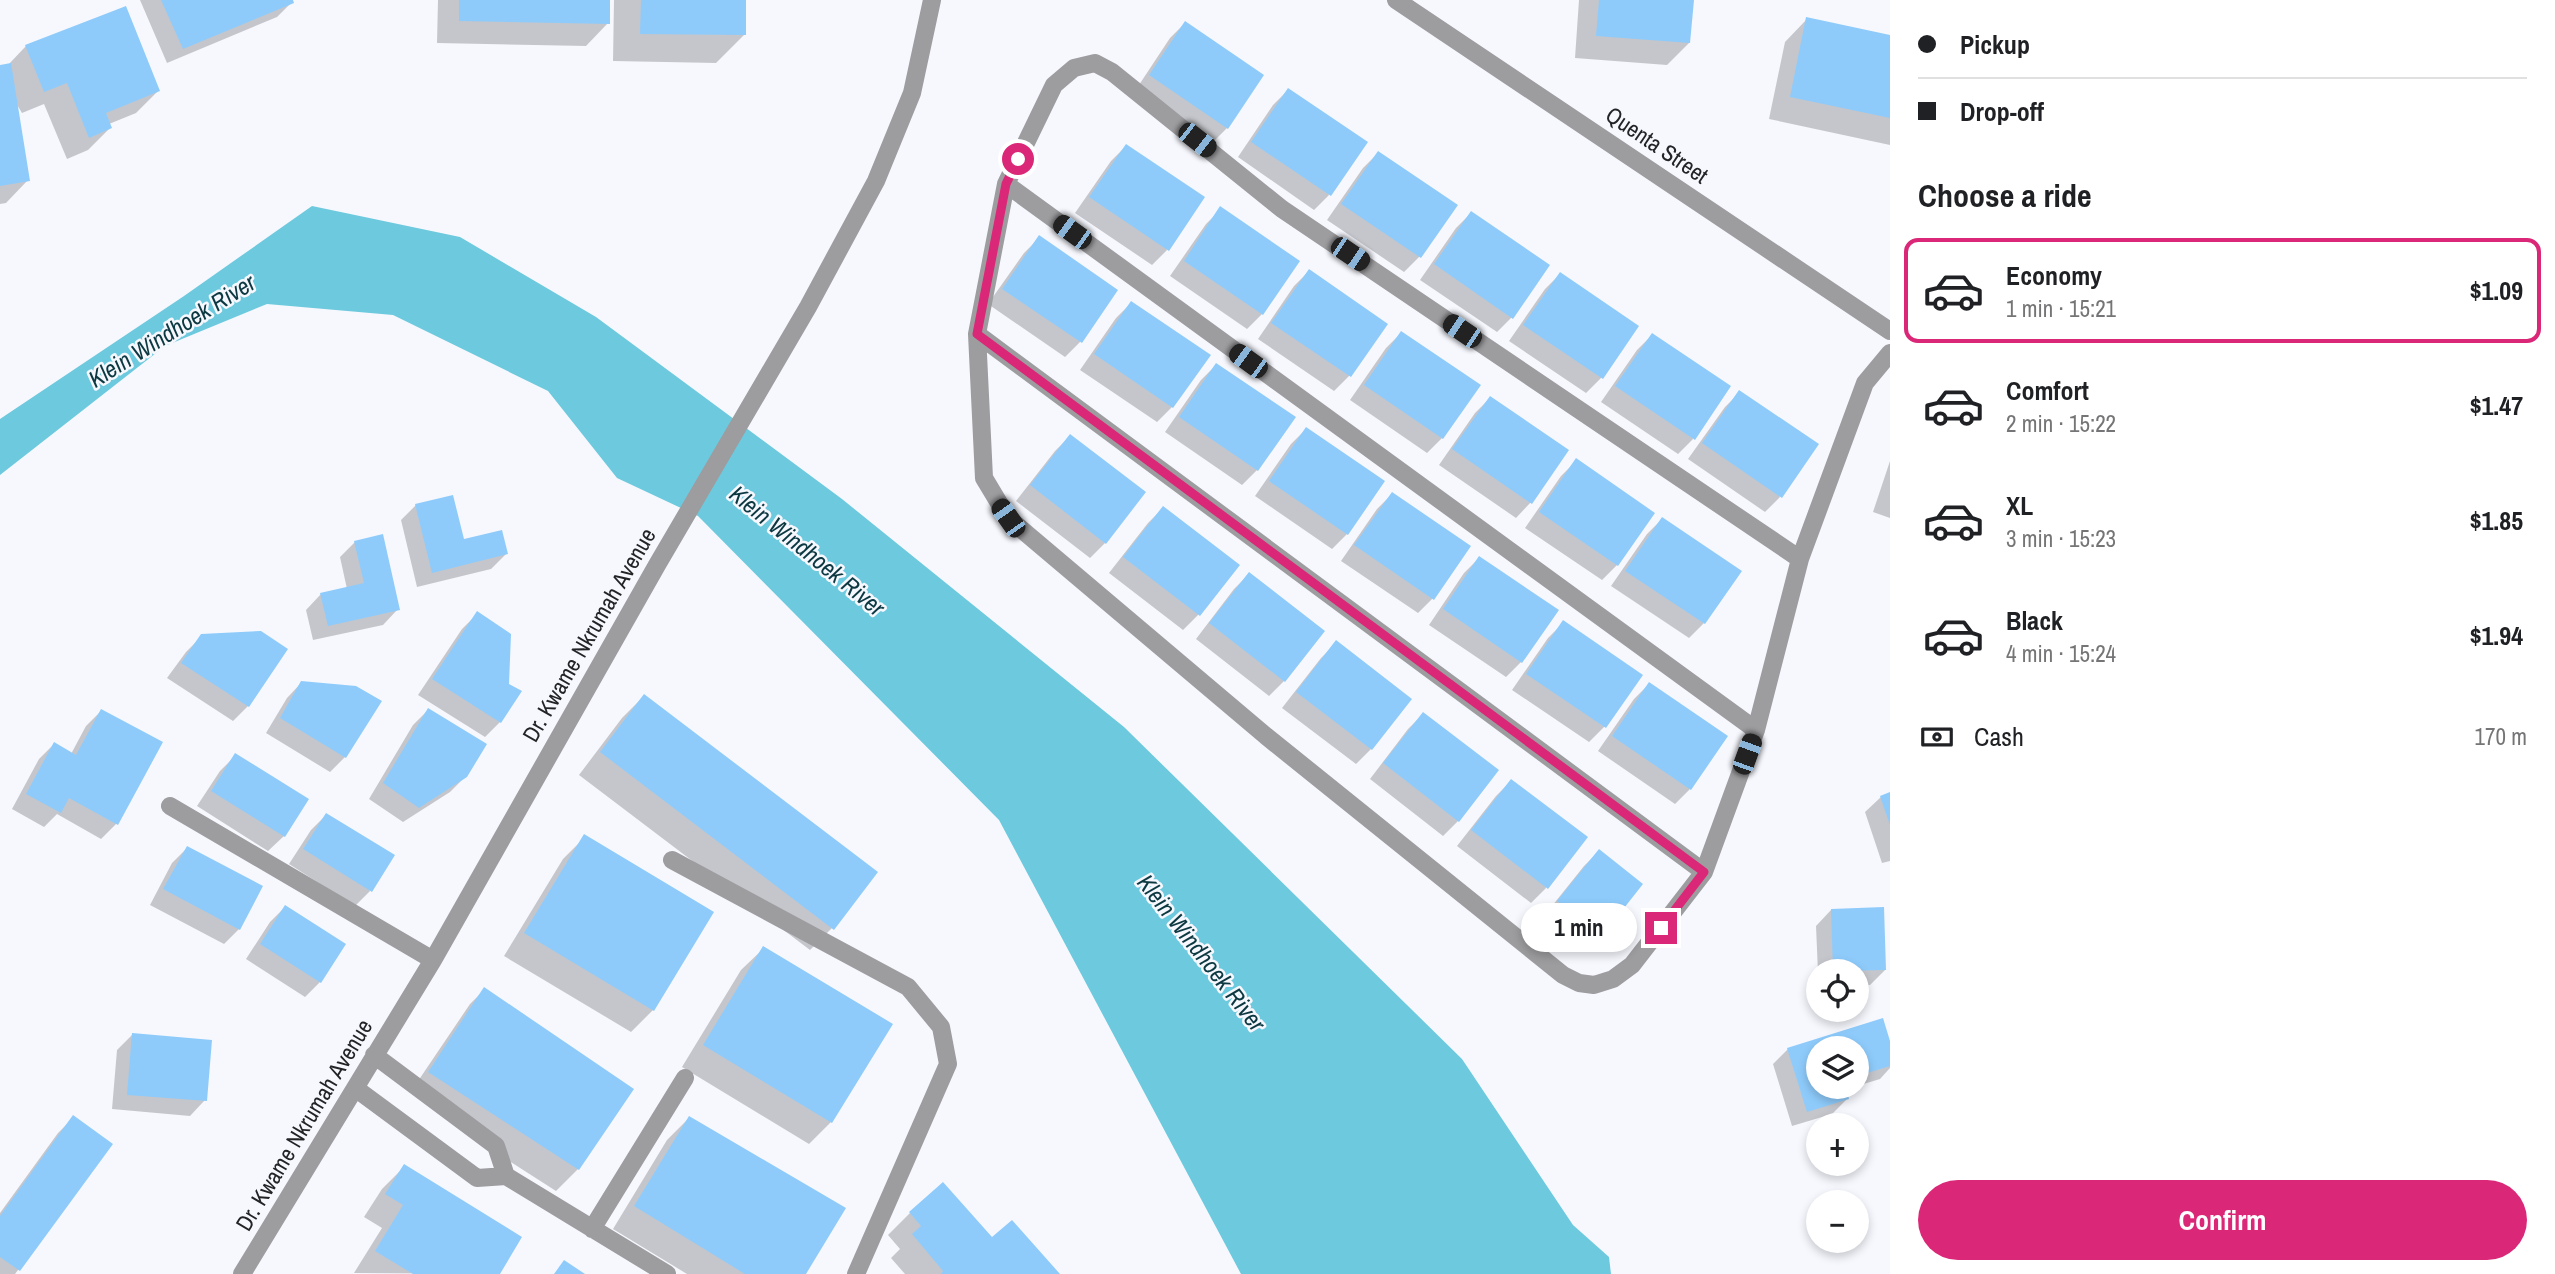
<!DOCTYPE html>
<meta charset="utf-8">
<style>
:root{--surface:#fff;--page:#f6f6f6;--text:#202124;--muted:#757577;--line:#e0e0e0;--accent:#db2777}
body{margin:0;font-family:"Archivo Narrow",sans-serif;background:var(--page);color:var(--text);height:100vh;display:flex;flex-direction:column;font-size:26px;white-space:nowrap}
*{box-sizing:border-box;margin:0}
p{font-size:23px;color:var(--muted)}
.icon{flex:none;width:38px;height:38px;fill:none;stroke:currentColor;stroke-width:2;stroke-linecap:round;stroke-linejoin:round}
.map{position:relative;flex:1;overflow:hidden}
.details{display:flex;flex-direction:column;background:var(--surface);width:665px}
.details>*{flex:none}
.guide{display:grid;align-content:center;height:154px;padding:0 28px;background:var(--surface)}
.buttons{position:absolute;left:1806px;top:959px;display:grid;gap:14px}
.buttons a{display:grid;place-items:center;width:63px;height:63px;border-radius:50%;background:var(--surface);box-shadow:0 4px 10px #0003;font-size:35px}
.end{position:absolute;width:32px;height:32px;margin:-16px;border:9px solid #db2777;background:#fff;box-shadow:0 0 0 4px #fff}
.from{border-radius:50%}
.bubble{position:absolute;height:49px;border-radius:24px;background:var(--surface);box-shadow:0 4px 10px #0003;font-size:23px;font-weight:700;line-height:49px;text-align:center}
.car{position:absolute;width:21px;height:42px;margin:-21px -10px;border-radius:9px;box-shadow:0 0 5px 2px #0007;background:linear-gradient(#222 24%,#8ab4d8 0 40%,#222 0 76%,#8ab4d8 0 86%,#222 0)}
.guide b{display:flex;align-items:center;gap:24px;height:66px;font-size:26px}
.guide b+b{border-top:2px solid var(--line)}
.guide i{width:18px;height:18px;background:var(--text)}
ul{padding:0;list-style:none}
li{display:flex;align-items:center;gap:21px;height:105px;margin:0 14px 10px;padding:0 14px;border:4px solid transparent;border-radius:14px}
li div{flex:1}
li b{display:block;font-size:26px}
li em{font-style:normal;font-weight:700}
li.active{border-color:var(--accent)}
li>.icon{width:63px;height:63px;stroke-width:1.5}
h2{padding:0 28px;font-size:32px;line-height:84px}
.pay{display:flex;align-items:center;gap:18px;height:77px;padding:0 28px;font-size:26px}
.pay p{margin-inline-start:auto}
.button{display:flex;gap:14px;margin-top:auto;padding:14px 28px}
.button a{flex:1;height:80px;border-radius:42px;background:var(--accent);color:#fff;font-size:28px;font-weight:700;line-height:80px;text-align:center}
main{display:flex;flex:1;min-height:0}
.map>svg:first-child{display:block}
</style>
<main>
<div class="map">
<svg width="1890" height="1274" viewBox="0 0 1890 1274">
<rect width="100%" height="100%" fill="#f6f8fe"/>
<path fill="#6dc9dd" d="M312,206l148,31 136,80 246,182 282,228 338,332 111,166 36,32 2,17h-370l-242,-454 -301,-304 -81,-38 -69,-87 -155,-76 -126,-11 -102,42 -165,129v-56l184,-123z"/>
<path fill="#0003" d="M140,0h151l1,2 -15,15 -110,46z
M438,0h171l-1,23 -22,23 -149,-3z
M614,0h131l-1,35 -28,28 -103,-2z
M1579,0h113l-3,43 -22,22 -92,-7z
M1807,19l83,18v108l-121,-26 16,-77z
M1185,23l42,105 -15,15 -77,-52 35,-53z
M26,46l132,45 -22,22 -27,11 1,4 -22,22 -21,9 -23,-55 -22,9 -6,-10 12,77 -22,23 -6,1v-138l8,-1z
M1288,90l41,105 -15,15 -76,-53 35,-52z
M1126,146l41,104 -15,15 -77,-52 36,-52z
M1378,153l77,52 -36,52 -15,15 -77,-52 36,-52z
M1221,209l41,105 -15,15 -77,-53 36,-52z
M1471,213l41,104 -15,15 -77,-52 36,-52z
M1039,238l77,52 -36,52 -15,15 -77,-53 36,-51z
M1309,271l77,53 -37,52 -15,15 -76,-52 36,-53z
M1560,274l77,52 -36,52 -15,15 -77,-52 36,-52z
M1131,303l77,52 -36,52 -15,15 -77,-52 36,-52z
M1401,333l41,105 -15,15 -77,-53 36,-52z
M1652,335l41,104 -15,15 -77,-52 36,-52z
M1216,365l41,105 -15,15 -77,-53 36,-52z
M1740,392l40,105 -15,15 -77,-53 37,-52z
M1490,398l41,104 -15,16 -77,-53 36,-52z
M1306,429l41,105 -15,15 -77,-53 36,-52z
M1070,436l35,107 -15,15 -74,-57 39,-50z
M1576,461l41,104 -15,15 -77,-52 36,-52z
M1890,461v57l-17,-6z
M1392,494l41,104 -15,15 -77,-52 36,-52z
M416,505l46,36 44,13 -15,15 -74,18 -16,-67z
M1163,508l74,57 -39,50 -15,15 -74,-57 39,-50z
M1662,519l42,104 -15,15 -78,-52 36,-52z
M355,542l43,67 -15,16 -70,15 -7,-30 15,-16 26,-5 -7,-32z
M1479,558l77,52 -35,52 -15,15 -77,-52 35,-52z
M1249,574l35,107 -15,15 -73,-57 38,-50z
M477,614l23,108 -15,15 -67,-42 44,-66z
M1563,623l77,52 -36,52 -15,15 -77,-52 36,-52z
M202,636l83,13 -37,57 -15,15 -66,-43 19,-26z
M1336,643l74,56 -39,50 -15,15 -74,-56 39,-50z
M302,682l43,75 -15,15 -64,-39 21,-35z
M1649,684l41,105 -15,15 -77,-53 36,-52z
M644,696l188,232 -22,22 -231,-175 43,-57z
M428,710l38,66 -16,16 -47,30 -34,-23 44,-74z
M101,711l15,113 -15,15 -44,-25 -13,13 -32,-18 27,-50 15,-15 17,10 15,-28z
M1423,714l35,107 -15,15 -73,-57 38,-50z
M235,756l72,44 -23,36 -16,15 -71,-45 23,-35z
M1511,781l35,107 -15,15 -74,-57 39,-50z
M1890,794v67l-8,2 -17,-51 16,-15z
M326,815l44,76 -15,15 -66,-42 22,-34z
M585,837l68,173 -22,22 -127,-76 59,-97z
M187,848l52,81 -15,15 -74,-39 22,-42z
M1599,851l42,33 -40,51 -15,15 -42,-34 40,-50z
M285,907l35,75 -15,15 -59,-38 24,-37z
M1831,910l54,60 -15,15h-13v-14h-39v2l-2,-47z
M764,948l67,174 -22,22 -127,-77 59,-97z
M485,989l93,180 -22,22 -78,-50 -64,-54 56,-83z
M1882,1020l8,27v21l-10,11 -23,7v-38h-39v39h36l-9,3 2,9 -15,15 -40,12 -19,-62 15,-15z
M132,1035l73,65 -15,16 -78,-7 5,-59z
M73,1118l38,27 -93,125 -3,4h-15v-61l58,-80z
M689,1118l115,156h-117l-74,-45 54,-89z
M404,1167l94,107 -144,-1 28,-45 -18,-11 18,-28z
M910,1213l82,27 65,34h-152l-14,-16 9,-9 -12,-14z"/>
<path fill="#8ecbfb" d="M161,0h132l1,3 -111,46z
M459,0h151v24l-151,-3z
M641,0h105v35l-106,-1z
M1599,0h95l-4,43 -94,-7z
M126,6l34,85 -54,22 6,15 -23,10 -22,-55 -23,9 -19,-47z
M1806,17l84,18v83l-100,-21z
M1185,21l79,54 -36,54 -79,-54z
M11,63l19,118 -30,5v-121z
M1288,88l80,54 -37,54 -80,-54z
M1126,144l79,53 -36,54 -80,-54z
M1378,151l80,54 -37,53 -80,-54z
M1220,206l80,55 -37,54 -79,-54z
M1471,211l79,54 -37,54 -79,-55z
M1039,235l79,55 -36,53 -80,-54z
M1309,269l79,55 -37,53 -80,-54z
M1560,272l79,54 -36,53 -80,-54z
M1131,301l80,54 -38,53 -79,-54z
M1401,331l80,54 -38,54 -79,-54z
M1652,333l79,53 -36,54 -80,-54z
M1216,363l80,54 -38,54 -79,-54z
M1739,390l80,54 -37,54 -80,-55z
M1490,396l79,54 -37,54 -80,-55z
M1306,427l79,54 -37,54 -79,-54z
M1070,434l76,58 -40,52 -76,-59z
M1576,458l79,55 -37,53 -79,-54z
M1392,492l79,54 -37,54 -80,-55z
M453,495l11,44 38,-9 6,24 -76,19 -17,-69z
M1163,506l77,59 -40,51 -77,-59z
M1662,517l80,54 -37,53 -80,-53z
M383,534l17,76 -72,16 -8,-33 44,-10 -10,-42z
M1479,556l80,54 -37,53 -79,-54z
M1249,572l76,59 -40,51 -76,-59z
M477,611l34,23 -2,50 13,7 -21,32 -69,-44z
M1563,620l80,55 -37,53 -80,-54z
M261,631l27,18 -39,58 -68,-44 20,-29z
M1336,640l76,59 -40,51 -76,-58z
M301,681l55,5 26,15 -36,57 -66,-40z
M1649,682l79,54 -37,54 -79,-54z
M644,694l234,178 -44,58 -234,-178z
M428,708l59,36 -20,33 -48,31 -36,-25z
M101,709l62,33 -45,83 -49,-27 -8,15 -35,-19 28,-52 22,13z
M1423,712l76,58 -40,52 -76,-59z
M235,753l74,46 -24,38 -74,-46z
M1511,779l77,58 -40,52 -77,-59z
M1890,792v33l-10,-29z
M326,813l69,42 -23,37 -69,-43z
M584,834l130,78 -60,99 -130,-78z
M187,846l76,40 -23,44 -77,-41z
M1599,849l44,35 -41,52 -45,-35z
M285,905l61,39 -25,39 -61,-39z
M1884,907l2,63 -53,1 -2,-62z
M763,946l130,78 -61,99 -129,-78z
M484,987l150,102 -55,81 -151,-98z
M1883,1018l7,23v25l-33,10v-28h-39v39h28l3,12 -42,13 -20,-64z
M132,1033l80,7 -5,61 -80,-6z
M73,1115l40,29 -93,127 -20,-14v-41z
M689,1116l157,92 -40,66h-61l-111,-68z
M404,1164l118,73 -22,37h-87l-38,-23 28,-46 -18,-11z
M943,1182l49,55 20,-17 48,54h-119l2,-3 -31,-37 9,-8 -12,-14z
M564,1260l21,14h-31z"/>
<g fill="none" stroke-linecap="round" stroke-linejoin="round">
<path stroke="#9d9c9f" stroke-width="18" d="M1396,0l494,331
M1006,184l750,546
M977,334l727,538
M1800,559l-518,-350 -170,-137 -17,-9 -21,5 -20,17 -48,99 -29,150 7,144 24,40 258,218 297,239 16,8 15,2 19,-6 19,-14 72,-93 52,-142 44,-171 65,-176 25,-30
M170,806l263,154
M672,860l236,127 33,40 7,37 -92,210
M374,1055l122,91 10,30
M355,1088l122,90 29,-2 161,98
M592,1229l93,-151
M242,1274l191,-314 224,-395 151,-258 68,-126 36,-88 20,-93"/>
</g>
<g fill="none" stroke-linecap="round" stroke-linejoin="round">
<path stroke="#db2777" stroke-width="9" d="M1018,159l-12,25 -29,150 727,538 -43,56"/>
</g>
<g text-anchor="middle" stroke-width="5" stroke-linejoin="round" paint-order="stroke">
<g font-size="23" fill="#232426" stroke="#f6f8fe">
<text transform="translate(1657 145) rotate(34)" y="8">Quenta Street</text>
<text transform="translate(589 635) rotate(-60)" y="8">Dr. Kwame Nkrumah Avenue</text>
<text transform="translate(304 1125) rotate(-59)" y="8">Dr. Kwame Nkrumah Avenue</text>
</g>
<g font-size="24" font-style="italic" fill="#0c3841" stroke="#f6f8fe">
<text transform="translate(172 331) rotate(-32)" y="8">Klein Windhoek River</text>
<text transform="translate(807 551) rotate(39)" y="8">Klein Windhoek River</text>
<text transform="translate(1201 953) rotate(52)" y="8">Klein Windhoek River</text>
</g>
</g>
</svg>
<div class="buttons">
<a><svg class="icon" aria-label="locate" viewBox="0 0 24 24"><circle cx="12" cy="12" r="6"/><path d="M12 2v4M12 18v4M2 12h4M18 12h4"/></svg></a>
<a><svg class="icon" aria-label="layers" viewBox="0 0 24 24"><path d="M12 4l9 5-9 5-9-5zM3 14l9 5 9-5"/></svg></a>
<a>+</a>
<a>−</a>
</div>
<i class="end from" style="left:1018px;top:159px"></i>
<i class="end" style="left:1661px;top:928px"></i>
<div class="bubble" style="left:1521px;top:903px;width:116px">1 min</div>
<i class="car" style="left:1197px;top:140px;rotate:128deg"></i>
<i class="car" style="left:1072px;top:232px;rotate:306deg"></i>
<i class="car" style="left:1350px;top:254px;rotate:124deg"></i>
<i class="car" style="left:1462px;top:331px;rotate:304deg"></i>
<i class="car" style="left:1248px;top:361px;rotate:306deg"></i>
<i class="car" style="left:1008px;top:518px;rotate:325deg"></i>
<i class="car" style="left:1747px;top:754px;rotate:20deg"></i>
</div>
<section class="details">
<div class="guide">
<b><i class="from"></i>Pickup</b>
<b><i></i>Drop-off</b>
</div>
<h2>Choose a ride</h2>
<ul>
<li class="active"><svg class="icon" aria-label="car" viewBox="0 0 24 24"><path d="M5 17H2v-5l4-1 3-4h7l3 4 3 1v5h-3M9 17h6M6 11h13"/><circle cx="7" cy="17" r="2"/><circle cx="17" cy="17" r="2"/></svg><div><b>Economy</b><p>1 min · 15:21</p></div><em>$1.09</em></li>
<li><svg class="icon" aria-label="car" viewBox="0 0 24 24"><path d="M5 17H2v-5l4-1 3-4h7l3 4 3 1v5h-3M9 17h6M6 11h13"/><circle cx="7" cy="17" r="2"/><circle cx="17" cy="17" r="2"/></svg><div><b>Comfort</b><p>2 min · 15:22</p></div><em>$1.47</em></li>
<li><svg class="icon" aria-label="car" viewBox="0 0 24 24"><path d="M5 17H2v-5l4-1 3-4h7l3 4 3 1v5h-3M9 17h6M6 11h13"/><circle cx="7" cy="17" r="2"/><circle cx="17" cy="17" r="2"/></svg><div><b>XL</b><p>3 min · 15:23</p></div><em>$1.85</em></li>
<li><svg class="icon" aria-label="car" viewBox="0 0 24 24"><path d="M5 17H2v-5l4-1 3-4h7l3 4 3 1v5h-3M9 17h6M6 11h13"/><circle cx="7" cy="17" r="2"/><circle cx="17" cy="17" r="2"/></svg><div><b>Black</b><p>4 min · 15:24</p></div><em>$1.94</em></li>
</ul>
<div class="pay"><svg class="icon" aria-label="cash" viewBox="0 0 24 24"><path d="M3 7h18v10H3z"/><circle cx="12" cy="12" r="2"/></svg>Cash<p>170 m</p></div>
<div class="button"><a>Confirm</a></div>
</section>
</main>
